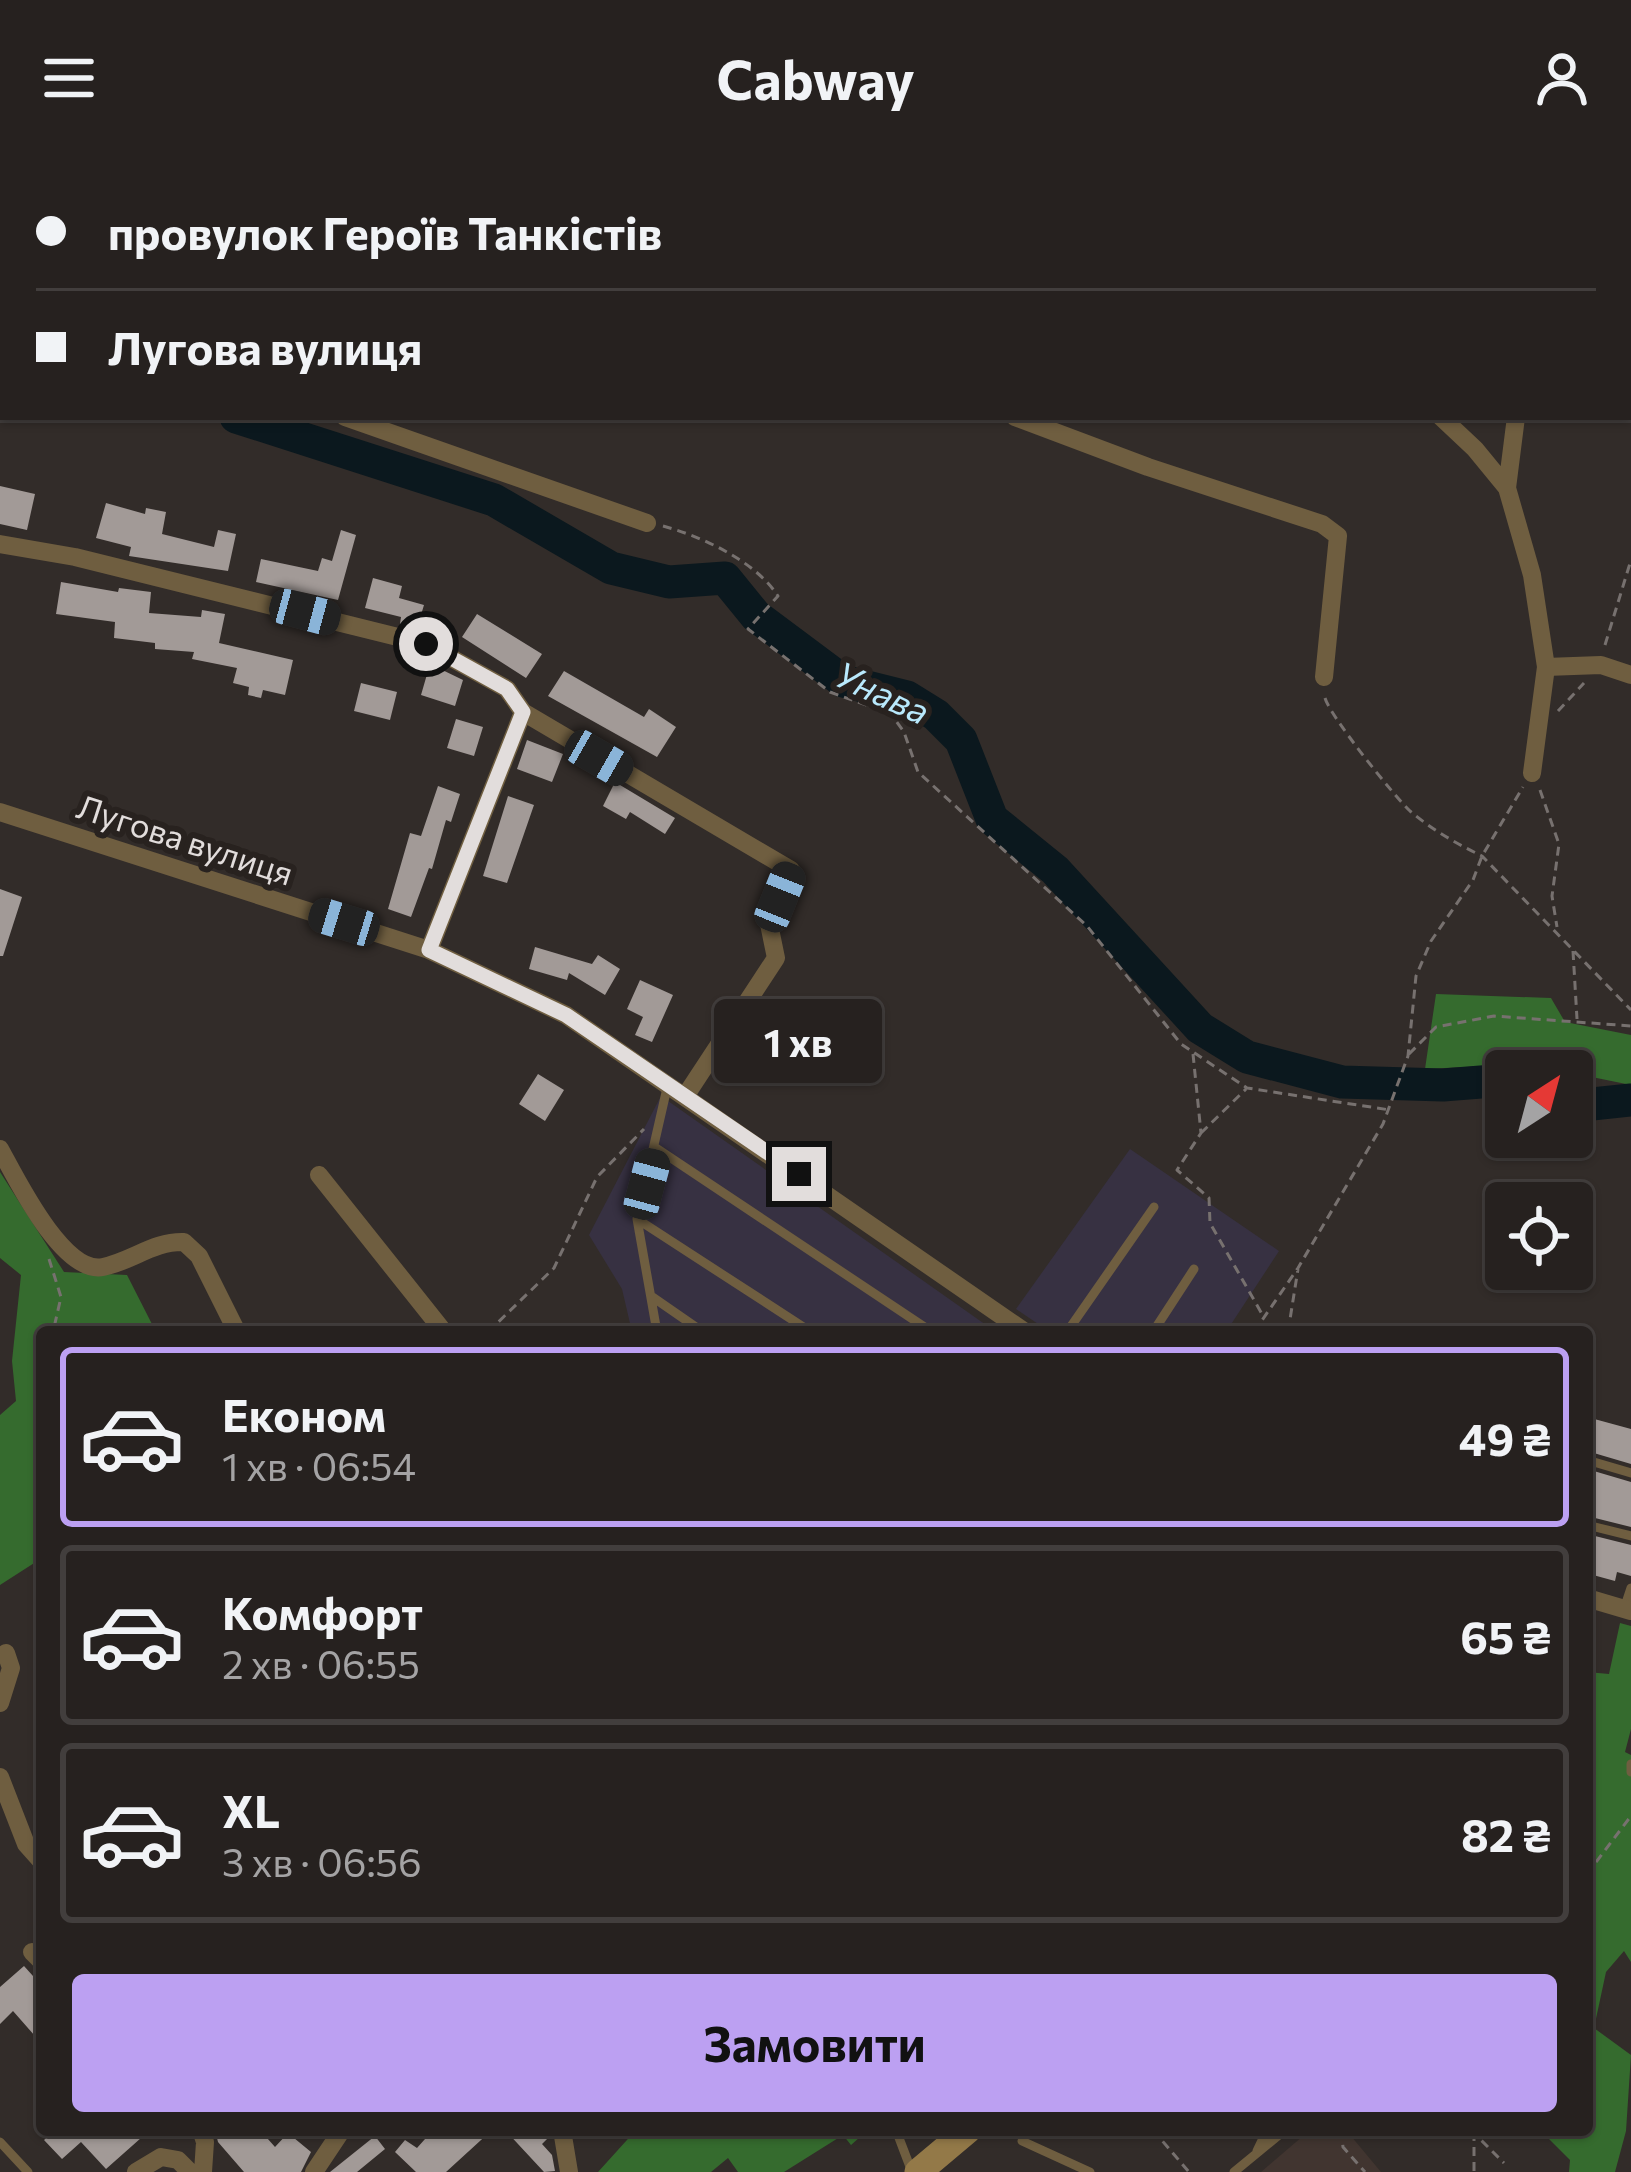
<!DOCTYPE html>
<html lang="uk">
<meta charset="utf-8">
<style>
:root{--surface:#26211f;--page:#322e2c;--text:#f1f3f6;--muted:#a4a3a4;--line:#423e3d;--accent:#bca0f2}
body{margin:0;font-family:Commissioner,sans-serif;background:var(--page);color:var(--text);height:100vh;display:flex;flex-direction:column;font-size:45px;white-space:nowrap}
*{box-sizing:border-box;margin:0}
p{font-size:39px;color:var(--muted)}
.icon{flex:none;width:66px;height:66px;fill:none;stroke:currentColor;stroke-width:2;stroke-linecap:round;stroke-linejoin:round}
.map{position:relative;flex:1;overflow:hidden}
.panel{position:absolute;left:36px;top:1170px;width:1557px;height:810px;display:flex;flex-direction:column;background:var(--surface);border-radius:12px;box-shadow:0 3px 9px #0004,0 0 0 3px var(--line)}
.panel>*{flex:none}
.hud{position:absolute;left:0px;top:0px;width:1632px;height:264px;box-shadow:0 3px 9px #0004,0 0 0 3px var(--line);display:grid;align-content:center;height:264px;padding:0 36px;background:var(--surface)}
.needle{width:78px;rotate:36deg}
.fabs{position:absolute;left:1485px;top:894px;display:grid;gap:24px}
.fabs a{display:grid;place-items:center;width:108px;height:108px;border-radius:12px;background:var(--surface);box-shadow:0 3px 9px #0004,0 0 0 3px var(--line);font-size:60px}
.end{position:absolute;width:54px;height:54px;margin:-27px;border:15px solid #e2dddc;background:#111;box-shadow:0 0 0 6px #111}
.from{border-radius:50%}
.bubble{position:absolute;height:84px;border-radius:12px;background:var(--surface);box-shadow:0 3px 9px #0004,0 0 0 3px var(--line);font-size:39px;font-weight:700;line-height:84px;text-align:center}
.car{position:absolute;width:36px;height:72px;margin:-36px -18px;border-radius:15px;box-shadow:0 0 9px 3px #0007;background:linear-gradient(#222 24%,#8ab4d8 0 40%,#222 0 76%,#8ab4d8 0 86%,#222 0)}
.hud b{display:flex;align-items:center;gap:42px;height:114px;font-size:45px}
.hud b+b{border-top:3px solid var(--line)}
.hud i{width:30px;height:30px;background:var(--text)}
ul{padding:21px 0 0;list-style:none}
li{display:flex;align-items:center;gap:36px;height:180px;margin:0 24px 18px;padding:0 12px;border:6px solid var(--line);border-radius:12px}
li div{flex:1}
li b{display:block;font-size:45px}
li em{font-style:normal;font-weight:700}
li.current{border-color:var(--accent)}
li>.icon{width:108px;height:108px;stroke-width:1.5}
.action{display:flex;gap:24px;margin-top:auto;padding:24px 36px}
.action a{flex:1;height:138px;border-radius:12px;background:var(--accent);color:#111;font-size:48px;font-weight:700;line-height:138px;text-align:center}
header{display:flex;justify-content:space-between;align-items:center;height:156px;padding:0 36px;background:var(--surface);font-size:54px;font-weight:700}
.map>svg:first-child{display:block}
</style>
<header><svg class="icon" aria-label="menu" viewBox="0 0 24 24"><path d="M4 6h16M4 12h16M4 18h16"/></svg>Cabway<svg class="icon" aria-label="person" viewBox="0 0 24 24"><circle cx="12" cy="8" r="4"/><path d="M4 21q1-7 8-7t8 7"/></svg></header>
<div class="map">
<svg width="1631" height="2016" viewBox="0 0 1631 2016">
<rect width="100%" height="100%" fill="#322c29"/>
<path fill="#413530" d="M1310,1974h36l35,42h-120z"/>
<path fill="#373142" d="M661,940l335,236h-364l-10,-43 -33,-54z
M1130,993l149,102 -53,81h-176l-34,-23z"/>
<path fill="#356b2e" d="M1436,838l115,4 14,24 66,13v50l-103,-21 -103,5z
M0,1016l64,100 63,3 29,57h-114v226l-42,27v-170l16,-14 -4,-40 9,-86 -21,-17z
M1620,1467l11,3v103l-6,23 6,3v207l-7,-11 -18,21 -12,56 37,27 -5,76 -11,41h-46l1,-12 -25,-25 -36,-2 1,-3h77v-233l9,-22 -9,-23v-180l22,2z
M636,1974h232l-17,15 -8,-10 -59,37h-46l-10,-14 -17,14h-113z"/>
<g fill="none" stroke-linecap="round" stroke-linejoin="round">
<path stroke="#0b181e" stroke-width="33" d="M0,203l3,1
M236,261l258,83 117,68 58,14 56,-4 31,38 87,65 64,16 29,18 25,25 31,79 63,51 145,158 47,29 95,25 101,3 63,-5
M1572,941l20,7 39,-4"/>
</g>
<path fill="#a29a97" d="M0,330l35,8 -8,36 -27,-6z
M106,347l39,11 1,-6 20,4 -4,22 52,13 4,-17 18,4 -8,37 -99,-15 2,-9 -35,-9z
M341,374l15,5 -18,65 -82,-18 5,-23 57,12 4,-13 10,3z
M373,422l29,8 -3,12 25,7 -7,23 -17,-4 1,-7 -36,-9z
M61,426l57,10 1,-4 32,4 -2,21 52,4 1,-7 23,4 -6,29 74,17 -8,35 -22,-5 -2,8 -13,-3 1,-8 -16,-4 4,-15 -45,-9 2,-7 -39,-3v-6l-41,-5 1,-16 -59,-8z
M477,458l65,40 -16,24 -64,-41z
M430,508l33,16 -8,26 -34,-11z
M564,515l80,46 5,-8 27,18 -19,30 -109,-61z
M361,527l36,9 -7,28 -36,-9z
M456,563l27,8 -9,29 -27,-8z
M527,584l36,14 -11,28 -35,-13z
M615,626l60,36 -10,16 -35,-22 -4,7 -23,-13z
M438,630l22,8 -9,28 -5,-2 -14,49 -3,-1 -18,49 -23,-8 22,-76 11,3z
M508,640l26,9 -27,78 -24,-7z
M0,733l22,8 -19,59h-3z
M535,791l57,17 6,-9 22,14 -15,26 -36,-22 -2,7 -38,-11z
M640,824l33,15 -21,47 -17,-7 8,-18 -16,-8z
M538,918l26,16 -19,31 -26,-17z
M1587,1261l44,12v35l-44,-13z
M1587,1313l44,13v45l-44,-11z
M1587,1378l44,11v31l-14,-4 -2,9 -22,-6 3,-12 -9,-2z
M24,1810l18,20v58l-29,-33 -13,13v-37z
M55,1974h95l-44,39 -25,-27 -19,17 -18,-19z
M215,1974h45l15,17 13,-14 23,19 -10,20h-57l-26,-30z
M433,1974h59l-46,42h-30l-21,-20 10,-12 12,8z
M505,1974h44v7l-7,7 10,11 3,16 -11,1z
M375,1980l10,13 -28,23h-27z"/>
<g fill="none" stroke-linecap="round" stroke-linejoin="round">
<path stroke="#77716f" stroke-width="3" stroke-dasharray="9 6" stroke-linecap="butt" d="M663,370c40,11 92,35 115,70l-30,33 82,63 61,22 13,18 14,40 169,154 94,118 66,44 143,22
M1605,489l26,-85
M1325,542c5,18 69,98 85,113 21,18 47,33 72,45l149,154
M1558,555l26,-28
M1540,634l19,54 -7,52 5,31
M1573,795l4,68
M1193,898l8,79 -24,37 32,28 1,25 52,91
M1409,898l27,-27 58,-11 137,10
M1201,977l45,-44
M49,1103l12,38 -8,35
M488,1176l66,-64 43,-91 47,-48
M1254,1176l44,-64 85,-144 25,-68 8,-80 15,-35 42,-61 9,-24 41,-69
M1288,1176l10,-63
M42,1199v27
M1587,1718l44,-58
M1153,1974l36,42
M1341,1974l2,17 22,25
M1471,1974l33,33
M1474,1976v40"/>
<path stroke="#6f5e40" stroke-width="9" d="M656,992l276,184
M637,1063l174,113
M651,1140l52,36
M657,1176l-20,-113 30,-131
M1067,1176l87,-125
M1153,1176l41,-63
M1587,1304l44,13
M1587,1369l44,11
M1624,1453l7,-21
M1631,1608v8
M896,1974l16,42
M1022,1985l68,31
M0,1986l28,30
M1257,1995l10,-21
M1234,2016l51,-42"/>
<path stroke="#6f5e40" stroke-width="18" d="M353,0l1,3
M815,0l9,3
M1156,3v-3
M1618,3l1,-3
M0,177h3
M345,261l302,106
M1015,261l133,50 174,57 16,12 -14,141
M1441,261l34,32 32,39 25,87 14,92 -14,106
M1507,332l9,-71
M0,388l75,13 351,87 81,45 16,23 268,158 -22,54 7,34 -90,137
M1546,511l55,-2 30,10
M0,656l429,138 137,65 459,317
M429,794l94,-238
M0,993c16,29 63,126 103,118 29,-6 51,-26 81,-25l15,14 38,76
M319,1019l125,157
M1587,1442l44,13
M0,1547l11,-35 -5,-15
M0,1621l26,67 16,18
M32,1796l10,10
M201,1974l4,12 -2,30
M562,1974l7,42
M136,2016l25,-15 17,3 12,12
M314,2016l28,-42"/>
<path stroke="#937948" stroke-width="27" d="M918,2016l50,-42"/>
</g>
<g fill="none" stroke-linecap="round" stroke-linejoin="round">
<path stroke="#e2dddc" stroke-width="15" d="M426,488l81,45 16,23 -94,238 137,65 233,159"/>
</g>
<g text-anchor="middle" stroke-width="12" stroke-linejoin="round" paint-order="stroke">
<g font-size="33" fill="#e2dddc" stroke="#28221f">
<text transform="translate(185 684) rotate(18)" y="12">Лугова вулиця</text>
</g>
<g font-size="36" font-style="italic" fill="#b9e9fc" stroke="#28221f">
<text transform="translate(882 537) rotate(25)" y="13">Унава</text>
</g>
</g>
</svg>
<div class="fabs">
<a><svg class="needle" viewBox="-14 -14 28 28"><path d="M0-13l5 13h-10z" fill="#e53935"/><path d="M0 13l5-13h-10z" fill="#a4a3a4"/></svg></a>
<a><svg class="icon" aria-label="locate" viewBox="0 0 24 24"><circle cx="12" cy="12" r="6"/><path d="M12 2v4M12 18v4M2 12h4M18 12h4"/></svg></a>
</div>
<i class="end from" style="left:426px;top:488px"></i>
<i class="end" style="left:799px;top:1018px"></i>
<div class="bubble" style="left:714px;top:843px;width:168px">1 хв</div>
<i class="car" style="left:305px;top:456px;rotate:105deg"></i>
<i class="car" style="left:599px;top:602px;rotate:120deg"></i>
<i class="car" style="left:780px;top:741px;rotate:22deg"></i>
<i class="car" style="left:344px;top:766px;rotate:287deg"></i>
<i class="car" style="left:647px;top:1028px;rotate:15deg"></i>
<div class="hud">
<b><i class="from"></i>провулок Героїв Танкістів</b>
<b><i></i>Лугова вулиця</b>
</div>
<section class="panel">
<ul>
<li class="current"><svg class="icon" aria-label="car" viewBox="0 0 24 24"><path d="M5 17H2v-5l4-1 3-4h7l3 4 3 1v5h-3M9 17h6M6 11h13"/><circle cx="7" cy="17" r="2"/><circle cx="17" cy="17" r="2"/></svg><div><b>Економ</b><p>1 хв · 06:54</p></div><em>49 ₴</em></li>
<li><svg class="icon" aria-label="car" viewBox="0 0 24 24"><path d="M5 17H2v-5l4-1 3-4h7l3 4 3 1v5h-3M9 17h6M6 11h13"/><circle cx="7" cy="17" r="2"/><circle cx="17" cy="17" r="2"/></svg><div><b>Комфорт</b><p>2 хв · 06:55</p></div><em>65 ₴</em></li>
<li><svg class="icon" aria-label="car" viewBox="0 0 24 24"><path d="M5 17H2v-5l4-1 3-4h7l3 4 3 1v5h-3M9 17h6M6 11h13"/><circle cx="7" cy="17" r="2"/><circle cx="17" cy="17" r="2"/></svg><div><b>XL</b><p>3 хв · 06:56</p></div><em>82 ₴</em></li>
</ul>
<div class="action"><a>Замовити</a></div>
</section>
</div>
